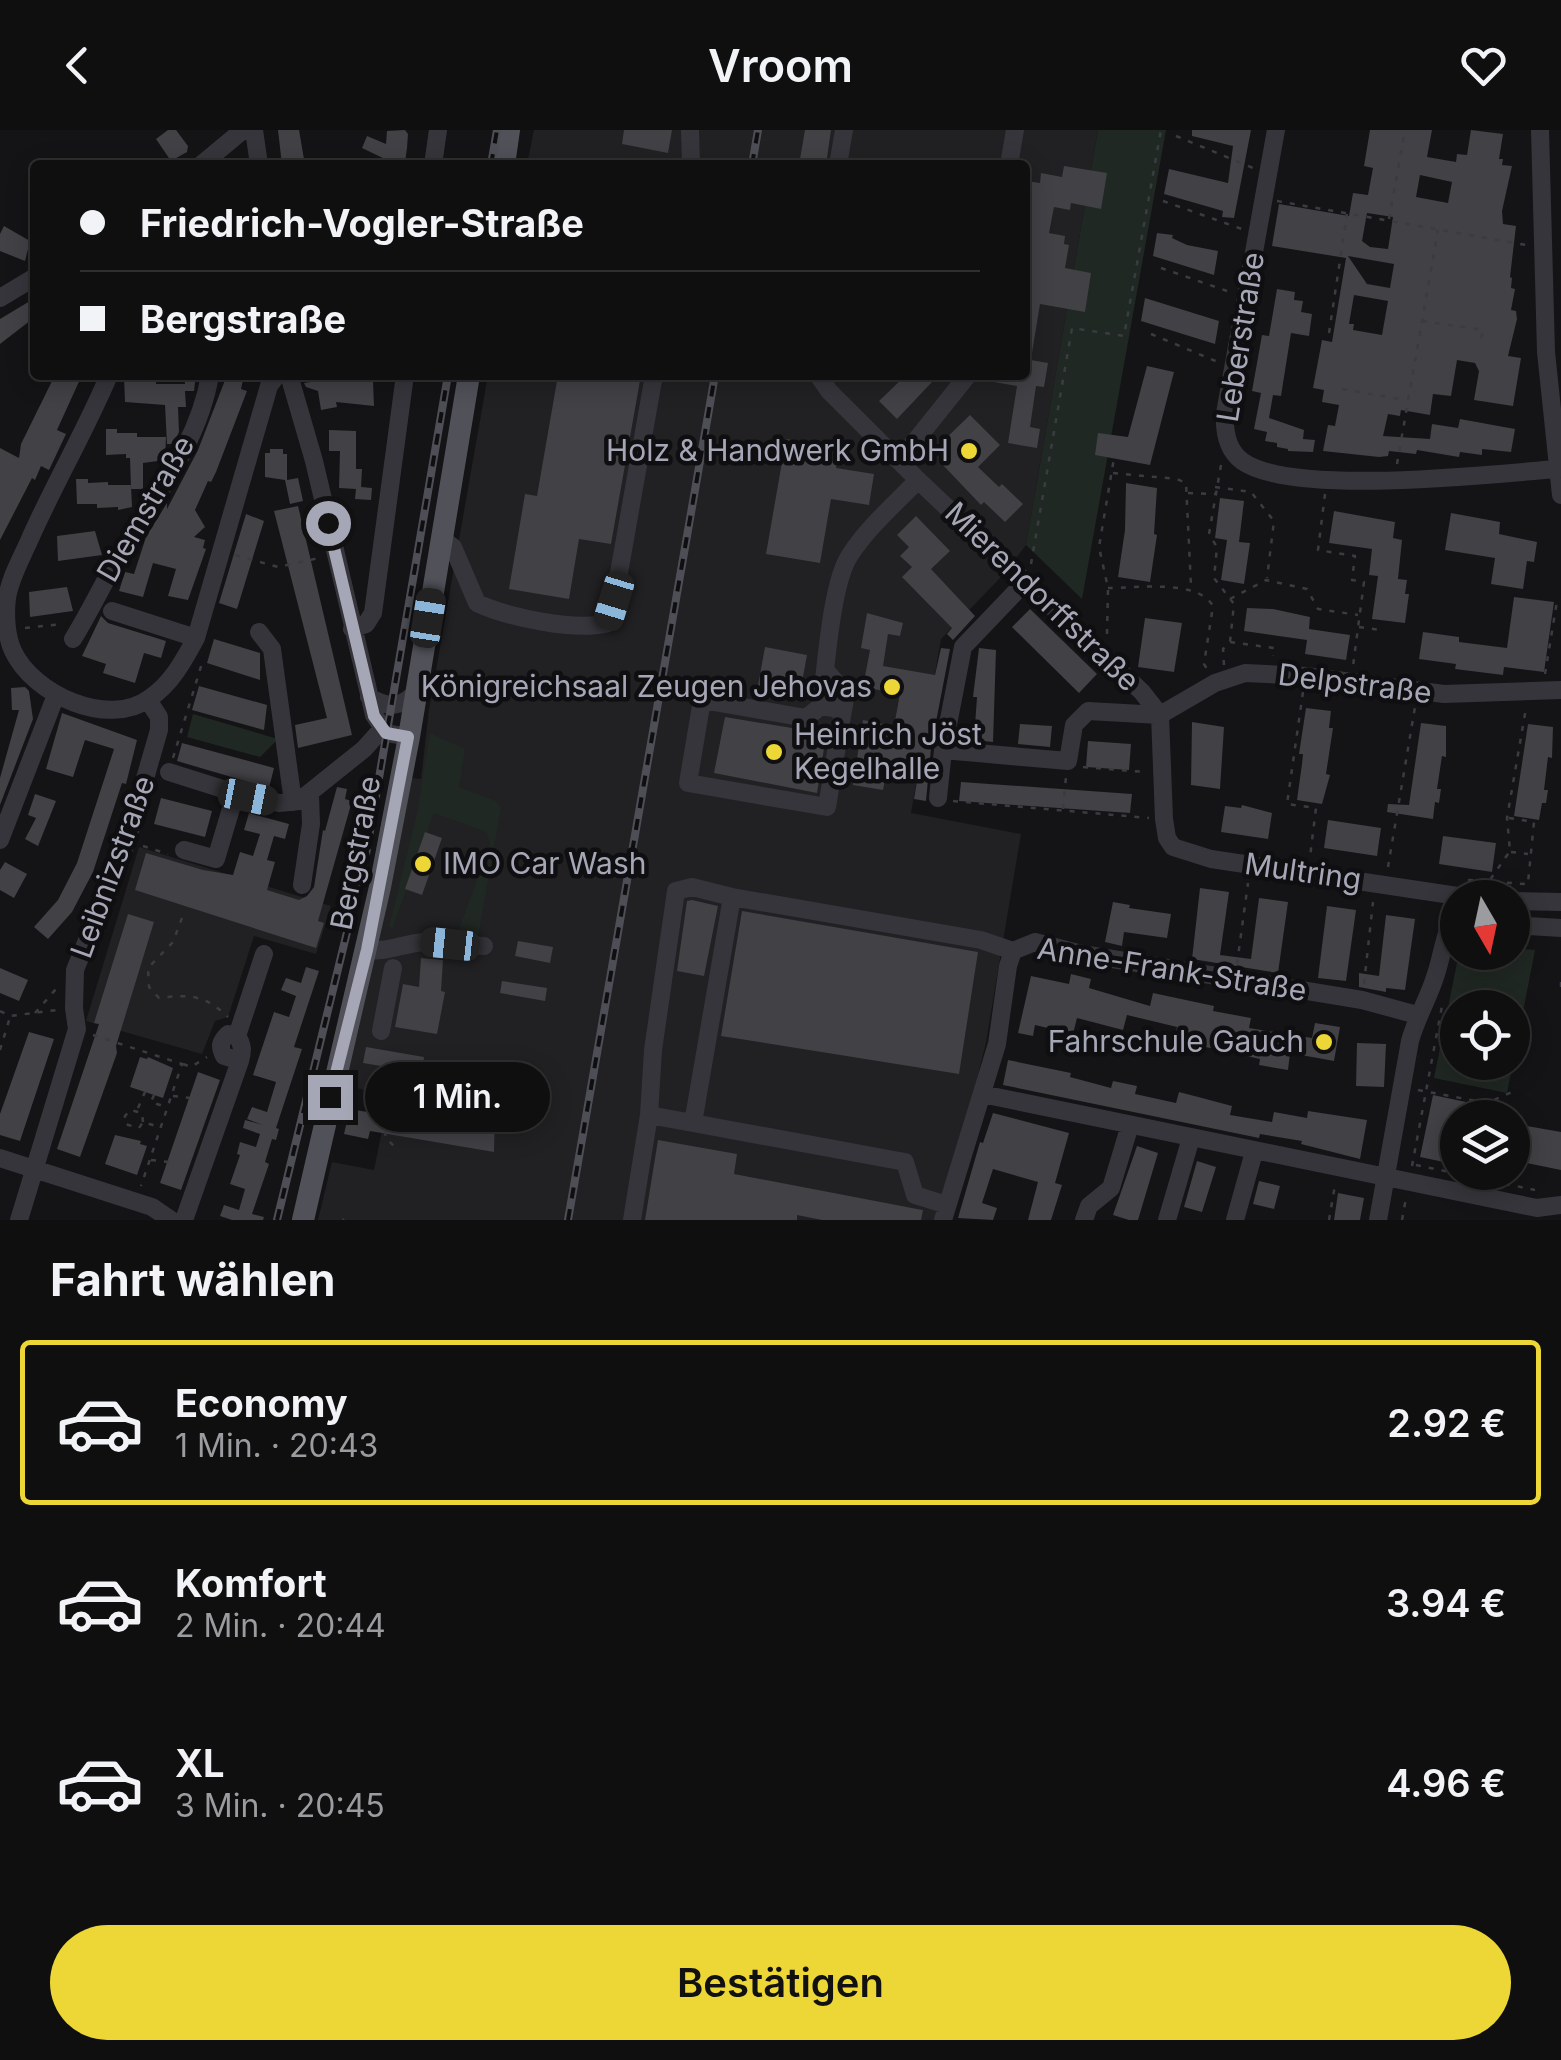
<!DOCTYPE html>
<html lang="de">
<meta charset="utf-8">
<style>
:root{--surface:#0f0f10;--page:#181819;--text:#f1f3f6;--muted:#9b9c9f;--line:#2f2f30;--accent:#ecd736}
body{margin:0;font-family:Inter,sans-serif;background:var(--page);color:var(--text);height:100vh;display:flex;flex-direction:column;font-size:38px;white-space:nowrap}
*{box-sizing:border-box;margin:0}
p{font-size:32px;color:var(--muted)}
.icon{flex:none;width:55px;height:55px;fill:none;stroke:currentColor;stroke-width:2;stroke-linecap:round;stroke-linejoin:round}
.map{position:relative;height:1090px;overflow:hidden}
.side{display:flex;flex-direction:column;background:var(--surface);flex:1}
.side>*{flex:none}
.top-card{position:absolute;left:30px;top:30px;width:1000px;height:220px;border-radius:10px;box-shadow:0 5px 25px #0003,0 0 0 2px var(--line);display:grid;align-content:center;height:220px;padding:0 50px;background:var(--surface)}
.needle{width:65px;rotate:171deg}
.fabs{position:absolute;left:1440px;top:750px;display:grid;gap:20px}
.fabs a{display:grid;place-items:center;width:90px;height:90px;border-radius:50%;background:var(--surface);box-shadow:0 5px 25px #0003,0 0 0 2px var(--line);font-size:50px}
.end{position:absolute;width:45px;height:45px;margin:-22px;border:12px solid #a6a7b6;background:#111;box-shadow:0 0 0 5px #111}
.from{border-radius:50%}
.bubble{position:absolute;height:70px;border-radius:35px;background:var(--surface);box-shadow:0 5px 25px #0003,0 0 0 2px var(--line);font-size:32px;font-weight:600;line-height:70px;text-align:center}
.car{position:absolute;width:30px;height:60px;margin:-30px -15px;border-radius:12px;box-shadow:0 0 8px 2px #0007;background:linear-gradient(#222 24%,#8ab4d8 0 40%,#222 0 76%,#8ab4d8 0 86%,#222 0)}
.top-card b{display:flex;align-items:center;gap:35px;height:95px;font-size:38px}
.top-card b+b{border-top:2px solid var(--line)}
.top-card i{width:25px;height:25px;background:var(--text)}
ul{padding:0;list-style:none}
li{display:flex;align-items:center;gap:30px;height:165px;margin:0 20px 15px;padding:0 30px;border:5px solid transparent;border-radius:10px}
li div{flex:1}
li b{display:block;font-size:38px}
li em{font-style:normal;font-weight:600}
li.current{border-color:var(--accent)}
li>.icon{width:90px;height:90px;stroke-width:1.5}
h2{padding:0 50px;font-size:45px;line-height:120px}
.button{display:flex;gap:20px;margin-top:auto;padding:20px 50px}
.button a{flex:1;height:115px;border-radius:60px;background:var(--accent);color:#111;font-size:40px;font-weight:600;line-height:115px;text-align:center}
header{display:flex;justify-content:space-between;align-items:center;height:130px;padding:0 50px;background:var(--surface);font-size:45px;font-weight:600}
.map>svg:first-child{display:block}
</style>
<header><svg class="icon" aria-label="back" viewBox="0 0 24 24"><path d="M15 5l-7 7 7 7"/></svg>Vroom<svg class="icon" aria-label="heart" viewBox="0 0 24 24"><path d="M12 20l-8-8c-3-5 5-10 8-4 3-6 11-1 8 4z"/></svg></header>
<div class="map">
<svg width="1561" height="1090" viewBox="0 0 1561 1090">
<rect width="100%" height="100%" fill="#141416"/>
<path fill="#212023" d="M534,0h564l-72,415 -22,29 -63,65 -30,174 110,21 -35,208 -43,178h-625l14,-58 42,8 15,-74 -45,-11 59,-308 18,2 8,-69 59,-335h537v-210h-498z
M139,717l192,59 -15,48 -62,-18 -26,81 -13,4 -13,33 -116,-33z"/>
<path fill="#202823" fill-rule="evenodd" d="M1098,0h68l-84,469 -56,-54z
M193,584l85,25 -18,18 -73,-20z
M430,603l35,16 -6,38 37,14 5,6 -23,130 -21,-2 33,-92 -4,-11 -52,-19 -41,114h-4l28,-114z
M1513,818l22,2 -28,143 -73,-15 25,-125 53,-1zM1458,878h54v54h-54z"/>
<path fill="#414146" fill-rule="evenodd" d="M168,0h8l12,16 -1,6 -16,9 -15,-22z
M278,0h21l6,35h-23z
M405,0l3,4 -1,14 -2,14 -4,3h-15l1,-5 -25,-12 5,-12 19,8 1,-13z
M624,0h48l-4,23 -46,-9z
M805,0h26l-5,35h-27z
M1192,0h59l-17,88 -12,-1 1,-6 -59,-17 5,-25 59,14 5,-37 -41,-10z
M1370,0h62l-5,27 29,5 1,-8 10,1 4,-25 32,4 -4,25h4l-1,6 10,1 -10,45 1,13 13,2 -6,51 2,1 -1,10 4,1 -4,21 5,1 1,8 -9,37 13,2 -8,48 -39,-6 5,-29 -4,-8 -18,-3 -6,36 -18,-2 -3,21 -29,-5 -1,6 -12,-2 -5,22 47,3 2,-15 26,4 2,-9 55,10 -4,23 -29,-3v6l-22,-3 -1,5 -42,-7 -1,4 -27,-3 -1,5 -9,1 -56,-6 5,-26 7,1 4,-21 -17,-3 2,-12 -11,-2 9,-48 10,2 14,-84 -74,-12 7,-42 70,12 4,-23 15,2 5,-27 -9,-2zM1420,45l32,7 -4,21 -32,-6zM1367,83l26,4 -5,32 -18,-2 -8,-6zM1348,126l46,8 -4,24 -23,-4zM1354,165l34,6 -6,34 -29,-5 1,-6h-5z
M1064,36l43,7 -6,36 -30,-6 -1,7 -16,-3 -5,26 16,3 -1,8 5,1 -4,23 26,5 -6,39 -45,-8 -9,55 -6,-1 1,-177 14,2 1,-10 21,4z
M4,96l26,15 -5,20 -25,-10v-17z
M1157,103l16,2 -1,3 15,7 31,6 -4,24 -61,-19z
M1277,159l18,3 -1,8 9,1 -2,11 11,2 -3,22 -18,-3 -10,63 -8,-1 -4,23 35,12 -1,9 12,1 -2,12 -25,-1v-2l-11,-2v-4l-12,-2 2,-9 -13,-3 7,-36 -9,-2 10,-56 7,1z
M35,168v19l-35,27v-25z
M1145,168l74,23 -4,23 -74,-23z
M1025,229l23,4 -4,24 -8,-1 -6,41 10,2 -3,19 -29,-5 9,-57 -29,-5 1,-6h36z
M1147,236l27,6 -24,93 -55,-10 3,-22 30,4z
M55,245h27l-25,55 9,4 -17,36 -8,-4 -6,14 -3,-2 -32,62v-92l19,10 2,-14z
M184,245h12l-2,16h-9l1,16h-8l1,25 -6,12h-6l-2,-39 -40,-3 -1,-25 12,-1v5l20,-1v4h29z
M227,245h17l-3,14 6,2 -31,81 -5,10 -3,-1 -13,29 10,17 -11,10 11,3 -2,8 3,1 -18,51 -20,-4 8,-27 -23,-6 -10,34 -24,-6 6,-19 9,2 12,-37 21,-34v6l31,-59z
M558,245h83l-30,169 -32,-5 -10,60 -60,-10 16,-95 12,2z
M906,245h19l7,7 -35,37 -18,-18z
M324,246l49,5 1,25 -38,-4 1,5 -16,3 -3,-19 -12,-4 -2,-4 21,-3z
M970,285l30,30 -22,22 21,20 3,-3 21,20 -18,18 -21,-20 -3,3 -40,-42 7,-7 -10,-10z
M106,299h11v4h20v4h29l-1,23 -22,3v26h-12l-1,-31h-4v-4l-20,1z
M329,300l27,1v38h6l-1,18 11,1 -1,12 -16,-1 1,-10 -17,-1 1,-37h-11z
M786,309l54,9 -4,20 38,6 -5,31 -38,-6 -11,64 -54,-9z
M270,319h13v5h4v26l11,-2 5,23 -13,3 -5,-24 -20,-3v-24h5z
M76,349h12v4l20,-1v3h23l1,22 -14,3v-3l-21,1v-4h-20z
M1126,353l31,5 -3,46 3,1 -7,47 -32,-5 7,-47z
M1220,368l24,3 -5,41 11,1 -6,41 -23,-4 6,-40 -12,-2z
M298,376l54,229 -54,13 -3,-23 32,-7 -53,-207z
M1334,381l61,11 -2,16 9,2 -4,39 9,1 -2,14h4l-4,29 -33,-4 6,-43 -9,-1 3,-26 -43,-6z
M1451,383l49,9 -1,12 38,8 -3,20 -7,-1 -4,28 -32,-5 4,-26 -50,-8z
M246,384l18,7 -27,88 -18,-6z
M916,386l34,35 -19,18 44,47 -22,24 -6,-6 5,-6 -50,-51 10,-10 -12,-11 9,-9 -12,-12z
M95,401l7,24 -44,6 -1,-25z
M67,457l6,24 -43,6 -1,-25z
M1514,467l40,5 -10,70 -40,-5 -1,8 -48,-6 1,-5 -37,-5 4,-27 36,5v5l48,6z
M1247,478l26,1 37,8 -1,12 41,6 -4,25 -41,-6 2,-14 -63,-9z
M1030,479l67,65 -18,19 -67,-66z
M867,483l36,10 -3,13 -12,-2 -5,32 52,9 6,-27 9,1 -19,99 -5,53 -12,-2 4,-24 -31,-5 -4,20 -30,-5 10,-65 31,6 6,-32 -37,-7 7,-37 -9,-2z
M101,486l7,7 58,18 -5,17 -17,-5 -9,30 -32,-10 3,-9 -24,-8z
M1145,488l37,5 -8,49 -36,-5z
M214,509l46,14v27l-53,-17z
M765,517l42,8 -8,44 -42,-8z
M979,518l17,2 -3,92 -19,-2 3,-43h-4z
M199,556l68,19 -3,25 -72,-20z
M25,557l4,4 4,28 -33,86v-27l19,-68h-7l-1,-22z
M1306,578l25,3 -2,17h4l-7,46 4,1 -8,29 -25,-4 5,-36 1,-10h-4z
M62,583l75,27 -11,44 -4,-1 -29,89 -21,40 -24,27 -14,-12 24,-27 19,-37 37,-114 -29,-9 -12,37 -27,-8z
M725,587l79,13 11,-3 12,2 -10,64 -103,-20z
M1192,592l32,5 -4,62 -29,-4z
M1421,593l25,3v31l-4,-1 -5,33h4l-2,14 -4,-1 -2,17 -46,-7 1,-8 21,1z
M1020,594l32,2 -2,21 -32,-3z
M1528,594l25,3 -1,31 -4,-1 -4,33h4l-2,13h-4l-3,17 -25,-4z
M1088,611l43,3 -2,26 -43,-3z
M182,613l92,25 -5,20 -92,-27z
M961,652l171,12 -2,19 -171,-12z
M337,657l10,2 -2,10 7,2 -34,120 6,2 -8,25 -181,-58 11,-37 57,17 30,5 7,-23 13,4 7,-22 -16,-4 5,-17 40,11 -4,15 -11,-3 -7,24 8,2 -8,28 32,10 8,-4 7,-9 9,-57 2,1z
M35,664l21,7 -18,45 -13,-7 11,-21 -8,-3z
M161,668l51,13 -7,26 -51,-13z
M1242,675l30,8 -4,26 -47,-7 4,-26 16,2z
M1328,690l53,8 -4,28 -53,-8z
M425,702l17,6 -20,57 -17,-6z
M1443,706l53,7 -4,29 -53,-8z
M5,732l22,12 -13,24 -14,-8v-20z
M1200,758l29,4 -9,63 31,4 8,-61 29,4 -10,71 -86,-14z
M692,770l26,6 -14,70 -27,-5 10,-70z
M1113,772l17,3 -1,3 42,6 -4,24 -43,-6 -2,14 -17,-4z
M1327,776l29,4 -10,71 -28,-3z
M742,781l236,41 -19,122 -238,-38z
M128,784l26,8 -38,124 1,7 -37,104 -23,-8 42,-125 -5,-1z
M1386,785l29,4 -10,71 -19,-2v4l-27,-5v-14l20,3z
M518,811l35,6 -3,16 -35,-7z
M421,828l22,2 -2,31 4,1 -8,42 -42,-7 8,-43 16,3z
M306,837l13,4 -25,76 8,2 -26,79 3,1 -3,11 -4,-1 -7,23 4,2 -17,50 12,3 -1,3h-31l-12,-4 4,-11 15,5 6,-21 -15,-5 10,-29 -3,-1 3,-12 16,5 4,-13 -17,-6 2,-8 18,5 -16,-6 5,-12 15,5 9,-30 -23,-7 21,-63 15,5 7,-21 -15,-6 5,-12 15,5z
M0,838l28,12 -9,21 -19,-8z
M1071,844l20,5 -2,9 61,18 3,-13 61,13 -1,5 38,7 -2,10 63,10 3,-15 25,4 -6,34 -44,-8 -2,17 -29,-5 1,-6 -86,-19 3,-13 -50,-12 -4,15 -46,-12 -4,16 -38,-9 -2,11 -15,-3 13,-57 38,8z
M502,851l45,7 -2,13 -45,-8z
M29,902l25,7 -34,102 -20,-6v-21z
M1357,913l29,1 -2,43 -28,-1z
M366,917l58,10 -2,16 -59,-10z
M140,927l7,2 1,-2 25,11 -10,30 -33,-11z
M1008,930l63,13 -1,4 41,11 2,-7 24,5 -2,8 41,9 3,-11 23,6 30,8 -2,9 42,7 2,-10 33,6 1,-7 59,9 -7,39 -59,-15 1,-3 -42,-7 -1,4 -256,-53z
M198,942l22,8 -39,110 -21,-7z
M1433,965l52,11 -2,12h-25v47l-38,-8z
M392,970l103,14 -1,38 -124,-21 -2,8 -24,-5 6,-25 40,7z
M993,983l76,20 -14,50 7,2 -11,35h-23l10,-38 -45,-13 -11,34 15,5 -4,12 -35,-2 22,-76 3,1z
M1527,996l34,6v38l-49,-10v-24l12,3z
M115,1005l26,6 -1,3 7,2 -10,29 -32,-11z
M658,1010l79,14 -3,20 183,35 6,1 -2,10h-99l-25,-5v5h-152z
M1137,1016l21,7 -20,67h-9l-16,-5z
M1197,1031l19,6 -14,45 -18,-5z
M1259,1051l21,5 -6,23 -21,-5z
M1338,1063l26,5 -4,22h-26z"/>
<g fill="none" stroke-linecap="round" stroke-linejoin="round">
<path stroke="#3b3c42" stroke-width="2.5" stroke-dasharray="5 8" stroke-linecap="butt" d="M1176,6l77,32
M1163,71l79,28
M1277,71l249,44
M1389,89l16,-89
M1161,138l69,24
M1422,191l61,9 -2,11
M1329,203l18,-119
M1151,204l67,28
M1342,259l64,11
M1397,334l41,-234
M1221,335l-12,69 8,13 -3,31 20,26 -4,38
M1113,343l64,6 9,4 5,103
M1215,357l36,5 23,29 -7,57
M1188,363l27,1
M1325,364l-7,56 37,6 -3,24 12,2 -11,84
M235,425l43,12 41,-9
M1031,434l41,-236 52,8 37,-206
M1108,458c29,0 90,-9 105,18l-9,58 3,5
M1230,469l36,-19 41,9 11,20 40,6
M1359,497l21,3
M25,498l37,-4
M1107,504l1,-46 -9,-41 15,-89
M1224,535l-1,-16 7,-7 44,6 -1,8
M1545,544l12,-73 4,-1
M1303,562l-16,112 29,4 -6,49
M173,628l30,-98
M1083,637l62,5
M953,671l196,17
M1063,679l3,-32
M1509,688l25,4 -6,61
M143,716l25,8
M1511,722l17,2
M1388,737l27,-160
M1468,750l57,4
M1483,760l27,-39 -3,-33 19,-110
M182,788l-9,24 -25,26 1,19 10,11c31,-4 46,-3 69,19
M1237,834l11,-81
M1561,852v13
M1364,854l9,-82
M0,881l10,5 47,-6
M35,883l21,-24
M93,905l89,29 -41,122
M0,920l10,-33
M183,934l8,3 16,-10
M1418,960l69,13 25,-11
M154,965l-3,7 15,5
M173,966l17,2
M138,978l7,-16
M388,988l-3,19 13,13
M143,992l-1,-9 -12,-3 -5,6v8l14,4 4,-6 16,5
M151,1030l18,2
M1416,1035l119,25
M1412,1036l30,-160
M343,1090l1,-1
M1329,1090l6,-35
M1402,1090l4,-22"/>
<path stroke="#36353b" stroke-width="18" d="M254,0l5,35
M690,0l1,35
M1276,0l-51,283c-1,18 2,37 17,48 49,36 251,13 315,8
M1540,0l6,222 15,143
M201,35l42,-35
M433,35l5,-35
M838,35l6,-35
M1009,35l6,-35
M0,168l35,-21
M109,245c-24,57 -55,109 -80,166 -8,18 -19,37 -22,57 -2,16 -1,38 6,53 20,43 95,78 137,47 22,-15 34,-38 46,-60l73,-252 8,-11
M289,245l25,86 60,254 12,18 23,4
M818,245l11,16 89,89 224,212 18,23 4,104 3,19 6,9 38,12 260,39
M900,330l68,-85
M442,409l11,8 24,56c30,14 99,29 131,20l6,-22 40,-226
M112,481l84,27
M352,499l14,-5 7,-11 32,-238
M259,502l13,17 21,153
M73,509c18,-29 32,-60 50,-89 34,-56 76,-109 87,-175
M826,541l20,23 -3,16 -22,-4c5,-37 10,-123 29,-151 18,-28 45,-51 68,-75
M369,567c19,11 32,12 48,-6
M821,576l-15,12 -104,-18 -14,83 139,24 16,-97
M1160,585l55,-32 30,-10 61,3 138,18 117,-4
M943,620l125,11 6,-36 14,-14 72,4
M169,642l79,25 31,6 20,-2 65,-52 17,-19
M938,668l5,-48 20,-103 64,-67
M0,710l56,-145
M184,720l32,9 20,-67
M302,755l9,-61 -1,-29
M1512,771l49,1
M1512,795l49,3
M367,820c19,3 38,-7 58,-8 19,-1 39,3 59,4
M381,901l12,-63
M237,906l27,-82
M982,964l555,114 24,-3
M649,985l4,-65 23,-159 16,-4 40,10
M0,1028l152,49 19,13
M947,1075l-32,-10 -10,-33 -212,-39 39,-226 249,43 32,11
M19,1090l58,-191 -3,-21 1,-38 52,-129 32,-111v-13l-11,-17
M184,1090l56,-159c3,-10 3,-16 -3,-25l-9,-2c-8,8 -9,12 -4,22l16,5
M632,1090l17,-105 44,8
M943,1090l54,-176 11,-78 5,-15 22,-9 47,12 280,46 55,15
M1084,1090l5,-14 22,-18 19,-63
M1167,1090l24,-82
M1235,1090l19,-68
M1378,1090l32,-179c6,-22 17,-40 24,-61 9,-24 9,-47 24,-69"/>
<path stroke="#51515a" stroke-width="22" d="M504,35l5,-35
M303,1090l77,-333 29,-150 60,-362"/>
<defs>
<path id="rail" d="M491,35l6,-35
M752,35l6,-35
M277,1090l89,-366 82,-479
M568,1090l147,-845"/>
</defs>
<use href="#rail" stroke="#4e4e56" stroke-width="8"/>
<use href="#rail" stroke="#0f0f11" stroke-width="4" stroke-dasharray="11" stroke-linecap="butt"/>
</g>
<g fill="none" stroke-linecap="round" stroke-linejoin="round">
<path stroke="#a6a7b6" stroke-width="12" d="M328,393l46,193 12,17 22,4 -41,213 -37,147"/>
</g>
<g fill="#ecd736" stroke="#0f0f11" stroke-width="4">
<circle cx="969" cy="321" r="10"/>
<circle cx="892" cy="557" r="10"/>
<circle cx="774" cy="622" r="10"/>
<circle cx="423" cy="734" r="10"/>
<circle cx="1324" cy="912" r="10"/>
</g>
<g text-anchor="middle" stroke-width="9" stroke-linejoin="round" paint-order="stroke">
<g font-size="30" fill="#a6a7b6" stroke="#0f0f11">
<text transform="translate(1241 207) rotate(-81)" y="10">Leberstraße</text>
<text transform="translate(146 379) rotate(-60)" y="10">Diemstraße</text>
<text transform="translate(1042 467) rotate(44)" y="10">Mierendorffstraße</text>
<text transform="translate(1355 554) rotate(7)" y="10">Delpstraße</text>
<text transform="translate(356 723) rotate(-79)" y="10">Bergstraße</text>
<text transform="translate(113 737) rotate(-70)" y="10">Leibnizstraße</text>
<text transform="translate(1303 742) rotate(8)" y="10">Multring</text>
<text transform="translate(1172 840) rotate(9)" y="10">Anne-Frank-Straße</text>
</g>
<g font-size="30" fill="#a6a7b6" stroke="#0f0f11" text-anchor="end">
<text x="949" y="331">Holz &amp; Handwerk GmbH</text>
<text x="872" y="567">Königreichsaal Zeugen Jehovas</text>
<text x="794" y="615" text-anchor="start">Heinrich Jöst<tspan x="794" dy="34">Kegelhalle</tspan></text>
<text x="443" y="744" text-anchor="start">IMO Car Wash</text>
<text x="1304" y="922">Fahrschule Gauch</text>
</g>
</g>
</svg>
<div class="fabs">
<a><svg class="needle" viewBox="-14 -14 28 28"><path d="M0-13l5 13h-10z" fill="#e53935"/><path d="M0 13l5-13h-10z" fill="#9b9c9f"/></svg></a>
<a><svg class="icon" aria-label="locate" viewBox="0 0 24 24"><circle cx="12" cy="12" r="6"/><path d="M12 2v4M12 18v4M2 12h4M18 12h4"/></svg></a>
<a><svg class="icon" aria-label="layers" viewBox="0 0 24 24"><path d="M12 4l9 5-9 5-9-5zM3 14l9 5 9-5"/></svg></a>
</div>
<i class="end from" style="left:328px;top:393px"></i>
<i class="end" style="left:330px;top:967px"></i>
<div class="bubble" style="left:365px;top:932px;width:185px">1 Min.</div>
<i class="car" style="left:614px;top:471px;rotate:197deg"></i>
<i class="car" style="left:428px;top:488px;rotate:9deg"></i>
<i class="car" style="left:248px;top:667px;rotate:101deg"></i>
<i class="car" style="left:450px;top:814px;rotate:276deg"></i>
<div class="top-card">
<b><i class="from"></i>Friedrich-Vogler-Straße</b>
<b><i></i>Bergstraße</b>
</div>
</div>
<section class="side">
<h2>Fahrt wählen</h2>
<ul>
<li class="current"><svg class="icon" aria-label="car" viewBox="0 0 24 24"><path d="M5 17H2v-5l4-1 3-4h7l3 4 3 1v5h-3M9 17h6M6 11h13"/><circle cx="7" cy="17" r="2"/><circle cx="17" cy="17" r="2"/></svg><div><b>Economy</b><p>1 Min. · 20:43</p></div><em>2.92 €</em></li>
<li><svg class="icon" aria-label="car" viewBox="0 0 24 24"><path d="M5 17H2v-5l4-1 3-4h7l3 4 3 1v5h-3M9 17h6M6 11h13"/><circle cx="7" cy="17" r="2"/><circle cx="17" cy="17" r="2"/></svg><div><b>Komfort</b><p>2 Min. · 20:44</p></div><em>3.94 €</em></li>
<li><svg class="icon" aria-label="car" viewBox="0 0 24 24"><path d="M5 17H2v-5l4-1 3-4h7l3 4 3 1v5h-3M9 17h6M6 11h13"/><circle cx="7" cy="17" r="2"/><circle cx="17" cy="17" r="2"/></svg><div><b>XL</b><p>3 Min. · 20:45</p></div><em>4.96 €</em></li>
</ul>
<div class="button"><a>Bestätigen</a></div>
</section>
